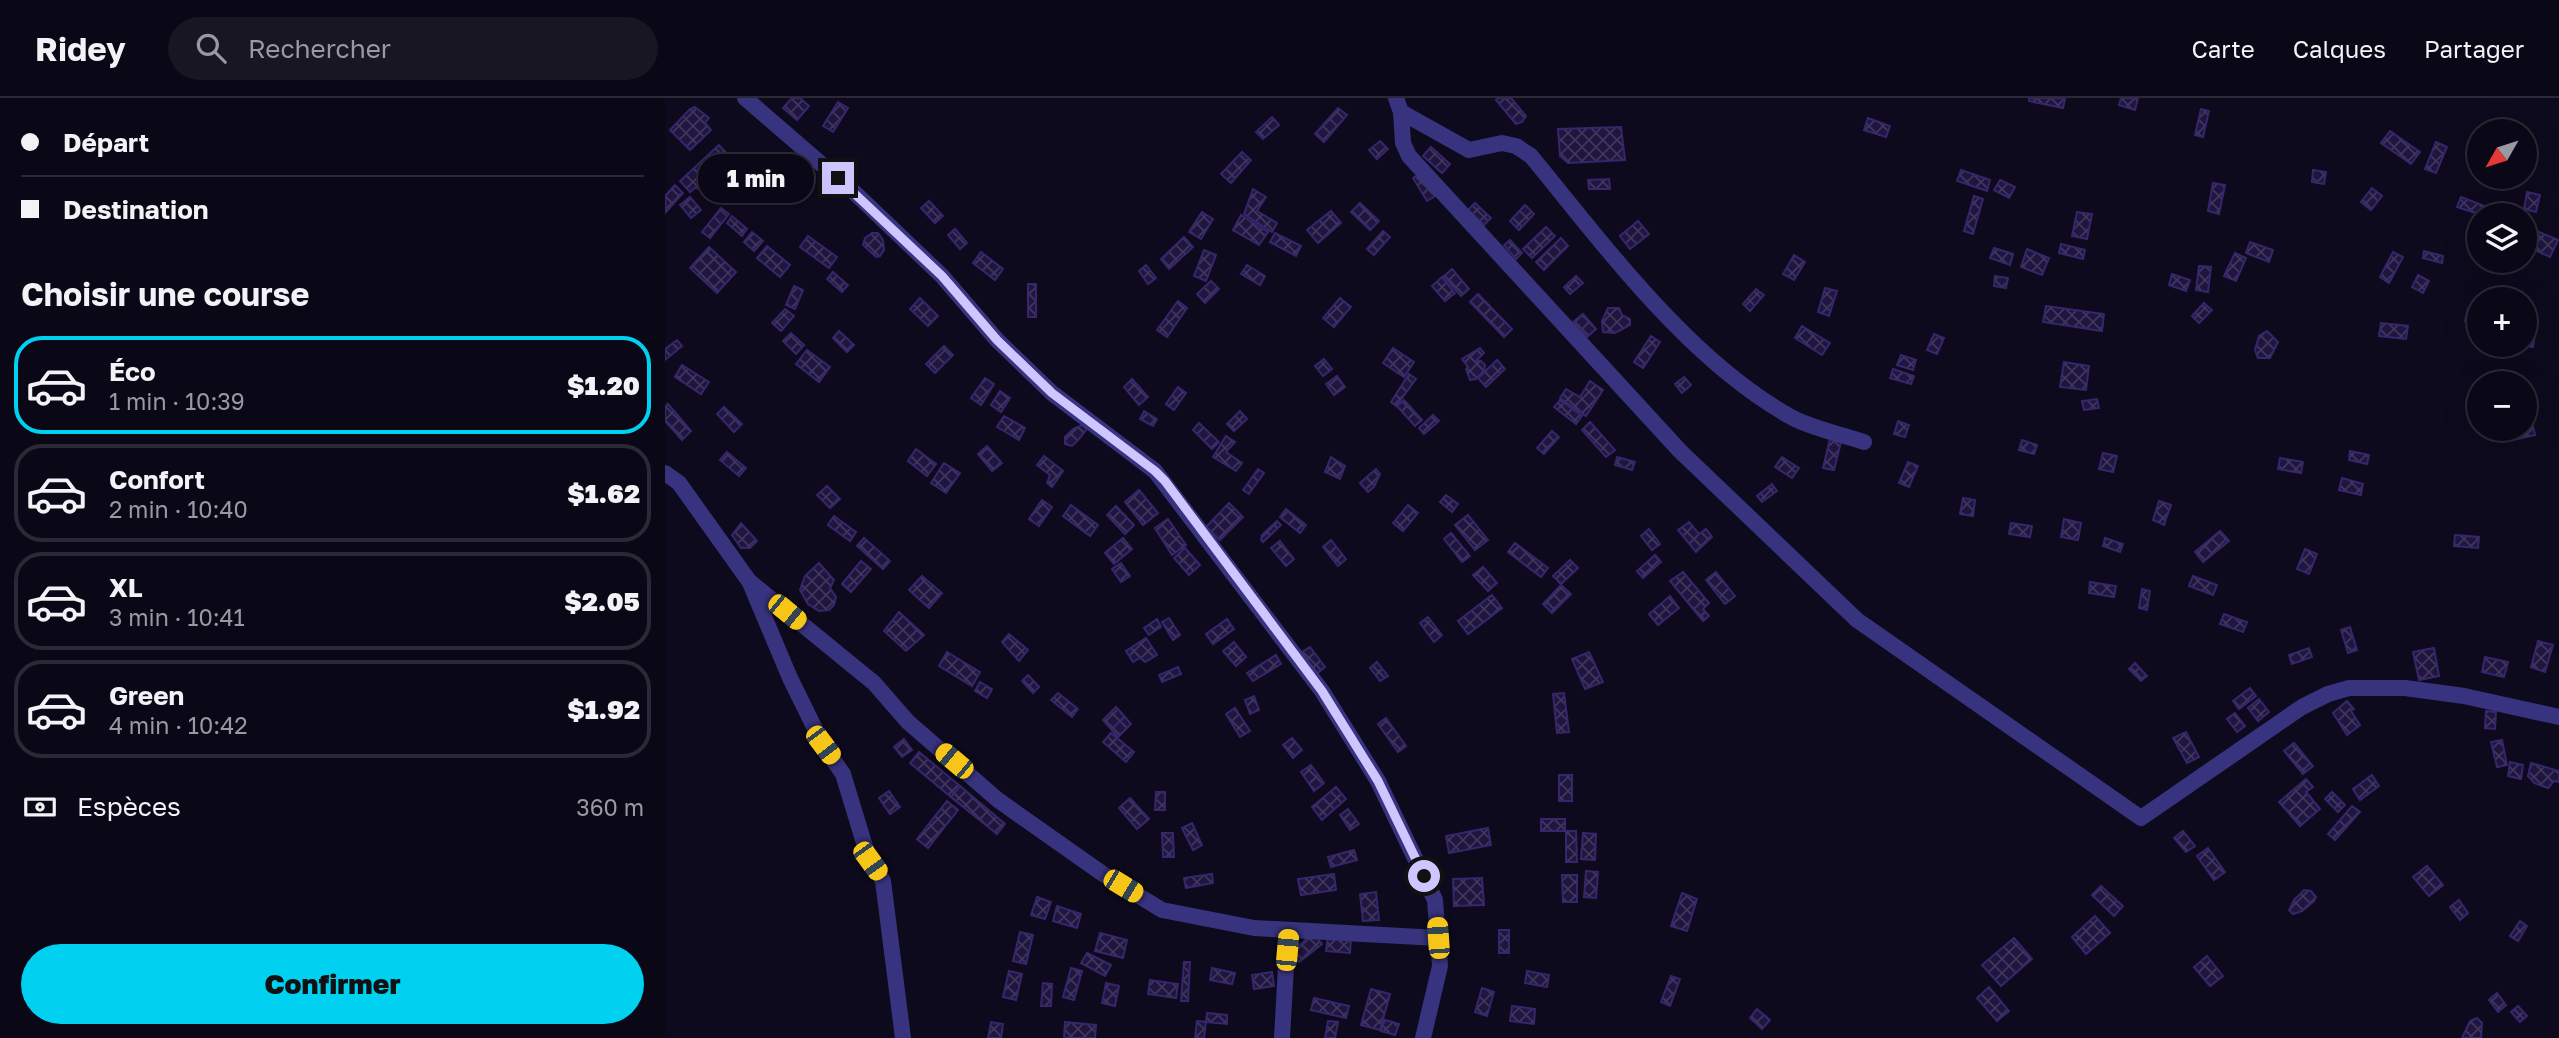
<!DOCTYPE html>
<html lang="fr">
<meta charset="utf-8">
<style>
:root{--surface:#0a0816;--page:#181623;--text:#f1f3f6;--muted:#999aa1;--line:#2a2935;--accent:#00d1f1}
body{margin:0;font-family:"Golos Text",sans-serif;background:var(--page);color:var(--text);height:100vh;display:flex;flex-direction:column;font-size:26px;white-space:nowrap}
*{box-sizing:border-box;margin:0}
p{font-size:23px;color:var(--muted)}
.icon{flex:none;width:38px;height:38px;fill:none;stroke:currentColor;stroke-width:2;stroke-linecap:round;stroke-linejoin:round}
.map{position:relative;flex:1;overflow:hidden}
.side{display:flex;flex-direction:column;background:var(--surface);width:665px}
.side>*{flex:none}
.banner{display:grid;align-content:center;height:154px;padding:0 21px;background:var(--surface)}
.needle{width:46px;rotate:231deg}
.fabs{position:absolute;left:1802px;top:21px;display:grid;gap:14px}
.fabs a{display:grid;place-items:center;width:70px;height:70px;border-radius:50%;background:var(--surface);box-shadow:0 7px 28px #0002,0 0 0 2px var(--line);font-size:35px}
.end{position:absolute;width:32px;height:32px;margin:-16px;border:9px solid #cec6ff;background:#111;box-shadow:0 0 0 4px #111}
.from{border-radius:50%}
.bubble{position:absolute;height:49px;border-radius:24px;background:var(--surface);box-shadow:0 7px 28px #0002,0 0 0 2px var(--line);font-size:23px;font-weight:800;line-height:49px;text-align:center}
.car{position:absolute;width:21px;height:42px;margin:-21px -10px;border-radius:9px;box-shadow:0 0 5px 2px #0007;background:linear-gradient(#f5c518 24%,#345 0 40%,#f5c518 0 76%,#345 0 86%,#f5c518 0)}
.banner b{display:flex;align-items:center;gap:24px;height:66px;font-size:26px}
.banner b+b{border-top:2px solid var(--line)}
.banner i{width:18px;height:18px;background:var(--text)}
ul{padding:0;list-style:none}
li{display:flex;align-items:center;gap:21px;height:98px;margin:0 14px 10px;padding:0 7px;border:4px solid var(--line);border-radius:28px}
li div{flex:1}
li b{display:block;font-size:26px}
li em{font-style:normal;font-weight:800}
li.active{border-color:var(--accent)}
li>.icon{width:63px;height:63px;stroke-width:1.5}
h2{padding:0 21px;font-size:32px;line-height:84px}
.pay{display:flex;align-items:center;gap:18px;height:77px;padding:0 21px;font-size:26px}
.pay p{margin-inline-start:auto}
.button{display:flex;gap:14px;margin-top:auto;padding:14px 21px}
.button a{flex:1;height:80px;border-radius:42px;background:var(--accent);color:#111;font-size:28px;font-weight:800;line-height:80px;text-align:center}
header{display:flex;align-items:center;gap:42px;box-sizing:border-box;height:98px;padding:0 35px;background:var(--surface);border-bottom:2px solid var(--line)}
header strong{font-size:33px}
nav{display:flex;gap:38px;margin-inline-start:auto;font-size:24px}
.search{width:490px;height:63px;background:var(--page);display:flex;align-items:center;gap:18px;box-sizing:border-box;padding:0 24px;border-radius:38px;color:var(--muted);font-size:26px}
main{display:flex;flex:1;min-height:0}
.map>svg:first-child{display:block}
</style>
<header>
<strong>Ridey</strong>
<div class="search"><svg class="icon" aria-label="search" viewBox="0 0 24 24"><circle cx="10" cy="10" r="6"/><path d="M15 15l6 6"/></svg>Rechercher</div>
<nav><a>Carte</a><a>Calques</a><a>Partager</a></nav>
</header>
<main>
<section class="side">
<div class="banner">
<b><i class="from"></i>Départ</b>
<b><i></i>Destination</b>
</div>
<h2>Choisir une course</h2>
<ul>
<li class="active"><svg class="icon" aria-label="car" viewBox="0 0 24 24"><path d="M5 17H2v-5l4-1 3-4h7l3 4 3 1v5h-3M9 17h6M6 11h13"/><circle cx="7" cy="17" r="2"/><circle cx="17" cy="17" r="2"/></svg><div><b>Éco</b><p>1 min · 10:39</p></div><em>$1.20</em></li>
<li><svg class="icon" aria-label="car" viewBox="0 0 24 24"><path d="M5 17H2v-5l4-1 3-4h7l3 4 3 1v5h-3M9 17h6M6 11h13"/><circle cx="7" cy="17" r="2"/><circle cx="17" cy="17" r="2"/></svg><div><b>Confort</b><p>2 min · 10:40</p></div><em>$1.62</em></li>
<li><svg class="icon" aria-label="car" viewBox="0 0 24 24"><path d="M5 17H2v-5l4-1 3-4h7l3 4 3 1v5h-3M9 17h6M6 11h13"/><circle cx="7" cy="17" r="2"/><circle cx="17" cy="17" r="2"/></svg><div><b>XL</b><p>3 min · 10:41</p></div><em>$2.05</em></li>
<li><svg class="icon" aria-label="car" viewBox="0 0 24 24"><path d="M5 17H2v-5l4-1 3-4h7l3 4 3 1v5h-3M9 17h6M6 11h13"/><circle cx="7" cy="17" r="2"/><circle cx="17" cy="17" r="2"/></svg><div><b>Green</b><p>4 min · 10:42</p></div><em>$1.92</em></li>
</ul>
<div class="pay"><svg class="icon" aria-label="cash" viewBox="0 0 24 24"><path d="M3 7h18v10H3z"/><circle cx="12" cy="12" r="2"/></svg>Espèces<p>360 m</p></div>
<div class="button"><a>Confirmer</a></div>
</section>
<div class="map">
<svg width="1894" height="940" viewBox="0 0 1894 940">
<defs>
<pattern id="building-cross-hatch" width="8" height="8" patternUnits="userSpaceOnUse" patternTransform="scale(1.75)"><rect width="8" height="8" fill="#1f153f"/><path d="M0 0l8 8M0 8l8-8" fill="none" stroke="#3e365c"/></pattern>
</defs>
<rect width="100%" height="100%" fill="#0e0a1d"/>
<path fill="url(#building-cross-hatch)" stroke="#36266c" stroke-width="2" d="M127,0h8l9,8 -12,14 -14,-12z
M833,0h13l15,18 -4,6 -6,2 -20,-24z
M1364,0h30l6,1 -2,9 -34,-7z
M1456,0h17l-3,12 -16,-5z
M173,4l10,6 -15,24 -10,-6z
M30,9l14,11 -4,5 6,7 -21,20 -20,-20 20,-21z
M673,10l9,7 -23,27 -9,-8z
M1536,11l8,2 -6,26 -8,-2z
M607,19l7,8 -16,14 -7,-7z
M1203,20l22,8 -4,11 -22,-7z
M956,29l4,33 -57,3 -8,-7 -2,-27z
M1725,33l30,21 -9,12 -30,-21z
M715,43l8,8 -11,10 -8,-9z
M1771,44l11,5 -11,26 -11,-4z
M54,47l9,10 -21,19 5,5 -12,11 -4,-3 -6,5 -10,-11z
M766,49l19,17 -8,9 -19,-17z
M577,54l9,8 -20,23 -10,-9z
M1296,72l29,10 -3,11 -30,-10z
M1648,72l13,2 -2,12 -12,-2z
M757,74l15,23 -10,6 -14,-23z
M944,81l1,10h-21l-1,-9z
M1335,82l15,7 -6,11 -15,-8z
M1548,85l12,2 -6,29 -11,-3z
M10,87l8,8 -17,19 -1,-16z
M1707,90l10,8 -11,14 -10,-8z
M588,91l13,8 -9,14 20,12 -5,9 -28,-18z
M1862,94l13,3 -4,17 -12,-3z
M1309,98l9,3 -10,35 -9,-3z
M25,99l11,13 -10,8 -11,-13z
M1796,99l24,9 -3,9 -25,-8z
M264,103l14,15 -8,7 -14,-15z
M695,105l19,18 -9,9 -19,-18z
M810,105l16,15 -7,7 -16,-15z
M860,107l9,9 -15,16 -9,-9z
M56,110l8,6 -19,24 -8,-6z
M666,113l10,12 -23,20 -11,-13z
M537,114l11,7 -12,20 -12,-7z
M1412,114l15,2 -5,25 -15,-3z
M576,117l27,17 -9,13 -26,-15z
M67,118l15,13 -5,7 -15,-13z
M973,123l11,13 -19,15 -10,-13z
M881,129l9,9 -23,22 -9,-9z
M290,131l12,14 -7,6 -12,-14z
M1867,131l26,11 -8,17 -25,-11z
M718,133l7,6 -16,18 -7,-6z
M87,134l11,9 -9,10 -10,-9z
M207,135h6l5,7 1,10 -4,6 -4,1 -13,-12 2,-7z
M610,135l26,13 -5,10 -26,-14z
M143,138l29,21 -8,11 -29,-21z
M519,139l9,10 -24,22 -8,-10z
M896,140l7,8 -24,24 -8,-8z
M845,142l12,13 -6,6 -12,-14z
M1585,144l23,8 -4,12 -23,-9z
M1396,146l24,6 -2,9 -24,-6z
M102,148l23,19 -10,12 -23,-19z
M44,149l27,25 -19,21 -27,-25z
M1329,150l19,6 -3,11 -20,-7z
M1362,151l22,9 -7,17 -21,-8z
M539,152l12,5 -10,26 -12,-5z
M1759,153l19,5 -1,7 -19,-5z
M316,154l22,17 -8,11 -22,-17z
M1728,154l10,5 -14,26 -9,-6z
M1570,155l11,5 -10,23 -12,-5z
M1129,157l11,7 -11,18 -11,-6z
M481,167l10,13 -8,6 -9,-13z
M582,167l18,11 -5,9 -19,-11z
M1534,168l12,1 -3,25 -12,-2z
M787,171l17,20 -8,7 -17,-20z
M168,174l15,13 -6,7 -15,-13z
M1507,176l18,6 -4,11 -17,-6z
M1753,177l11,6 -6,12 -11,-6z
M911,178l7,7 -13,11 -6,-7z
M1330,178l13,2 -2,10 -12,-2z
M777,179l13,16 -10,8 -13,-15z
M546,183l8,8 -14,14 -8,-9z
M363,186h8v33h-8z
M129,188l9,4 -8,19 -9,-4z
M1160,190l12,3 -8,25 -11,-4z
M1091,191l8,6 -14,16 -7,-7z
M813,196l34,35 -8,8 -34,-35z
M255,200l18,18 -10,10 -18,-17z
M675,200l11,9 -17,20 -11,-9z
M513,203l9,7 -20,29 -10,-7z
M1539,205l8,7 -13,13 -7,-7z
M1381,208l58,8 -2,17 -59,-9z
M943,210h11l3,7 8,4v6l-15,8 -12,-1 -1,-11z
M120,211l9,7 -13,15 -9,-8z
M1803,211l12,3v12l-15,-3z
M918,216l13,15 -9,8 -14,-15z
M1860,221l12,1 -4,27 -13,-2h5z
M1716,225l27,3 -2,13 -27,-3z
M1137,228l28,17 -8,12 -27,-17z
M174,233l15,14 -7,7 -14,-14z
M1602,233l11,11 -8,16h-12l-3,-8 4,-14z
M126,235l13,12 -8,9 -13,-13z
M1269,236l10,4 -7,16 -10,-4z
M986,238l9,6 -17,26 -9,-6z
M12,242l5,6 -17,14v-11z
M279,248l9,9 -18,18 -9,-9z
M728,250l21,14 -10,15 -21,-14z
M815,250l4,5 -8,8h5l4,4 -1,7 -8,7 -6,1 -4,-11 2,-2 -6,-8z
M142,252l23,17 -11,15 -23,-18z
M1236,257l15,5 -3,10 -16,-5z
M659,261l8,10 -9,7 -8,-10z
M832,262l8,9 -19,18 -8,-9z
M1399,264l25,4 -3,24 -26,-3z
M17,267l27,17 -8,12 -26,-17z
M1228,271l21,7 -3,8 -21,-6z
M744,276l7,5 -20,27 -5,-4z
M672,278l8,11 -11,8 -8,-11z
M1019,279l7,8 -9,8 -7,-9z
M320,280l9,6 -13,21 -10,-7z
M467,281l16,18 -9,8 -15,-18z
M925,283l13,9 -17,26 -26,-18 6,-9 14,8z
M513,289l8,6 -12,17 -8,-6z
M335,293l10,7 -9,14 -10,-7z
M1432,301l2,9 -15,2 -2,-9z
M739,302l18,20 -7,6 -18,-20z
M895,302l22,16 -6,8 -22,-17z
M3,306l23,27 -9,9 -17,-19v-14z
M59,309l18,17 -8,8 -17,-18z
M479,313l13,8 -4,7 -13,-7z
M575,313l7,8 -13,12 -7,-7z
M768,317l6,6 -15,13 -5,-6z
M339,318l21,12 -6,12 -22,-13z
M1233,323l11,4 -4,12 -11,-3z
M925,324l25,28 -9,7 -24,-27z
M534,325l20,19 -7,7 -19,-19z
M419,326l2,6 -8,10 -6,6 -7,-2v-7l8,-8z
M1868,328l2,9 -18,4 -2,-9z
M887,333l7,6 -15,17 -7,-6z
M561,338l9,6 -9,10 16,11 -6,8 -23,-14z
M1165,341l11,3 -7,28 -11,-2z
M1357,342l15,5 -3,9 -15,-4z
M322,348l15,17 -10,8 -14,-17z
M251,351l20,15 -9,12 -19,-15z
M1685,353l19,4 -2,9 -18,-4z
M62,354l19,16 -7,8 -19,-16z
M1438,355l14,3 -4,16 -14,-3z
M379,358l19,15 -11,16 -5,-4 3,-8 -13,-10z
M666,359l14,9 -5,13 -15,-7z
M952,359l18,5 -3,8 -17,-5z
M1117,359l17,11 -7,10 -17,-11z
M1615,360l23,4 -2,11 -23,-4z
M1243,364l10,4 -9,21 -10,-4z
M279,365l16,10 -14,20 -15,-10z
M593,371l6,4 -15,21 -6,-4z
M711,371l4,5 -6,13 -6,5 -8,-9z
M1677,380l21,6 -2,11 -22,-5z
M1107,386l5,7 -15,11 -5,-6z
M162,388l13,13 -10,9 -13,-13z
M474,392l19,23 -15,12 -18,-23z
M781,397l12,9 -6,8 -12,-10z
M1298,400l12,2 -2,16 -13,-2z
M377,402l10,7 -13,19 -10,-7z
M1494,403l12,4 -7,20 -11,-5z
M564,405l14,14 -23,23 -14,-13z
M406,407l27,20 -8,11 -27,-20z
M743,407l10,8 -15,18 -10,-8z
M451,408l18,19 -9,9 -18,-19z
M621,411l20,16 -6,8 -20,-16z
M803,417l20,25 -13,10 -20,-25z
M169,418l22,16 -6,9 -22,-16z
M503,421l18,26 -14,10 -17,-27z
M1399,421l17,4 -3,17 -17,-3z
M612,423l4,4 -18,17 -2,-2 1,-5z
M1024,424l10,12 7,-5 6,8 -16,15 -18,-22z
M76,425l16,18 -7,7h-9l-9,-13z
M1346,425l21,3 -2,11 -21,-3z
M984,431l11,15 -8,6 -11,-14z
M1555,433l9,10 -26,21 -8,-10z
M786,435l19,23 -8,6 -18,-23z
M1790,437l24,2 -1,11 -24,-2z
M199,440l26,23 -7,8 -26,-23z
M458,440l9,11 -18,15 -9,-11z
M1440,440l18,6 -3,8 -17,-6z
M666,442l15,19 -8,7 -15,-19z
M615,443l14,18 -8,7 -15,-18z
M850,445l33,25 -7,9 -33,-25z
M520,450l15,17 -11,10 -15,-17z
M1640,451l12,5 -8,20 -12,-5z
M990,457l6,7 -18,16 -6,-7z
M905,462l8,8 -17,16 -8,-8z
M196,463l10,8 -20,23 -9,-8z
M154,465l15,17 -4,8 6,9 -2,8 -5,5 -10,1 -11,-7 -8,-14 5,-14z
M456,465l9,13 -9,6 -9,-13z
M818,469l14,16 -9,8 -15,-16z
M1018,474l26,31 -6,6 6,7 -6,5 -33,-40z
M1051,474l19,24 -10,8 -19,-24z
M257,478l20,17 -13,15 -20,-18z
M1528,478l24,9 -4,10 -24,-9z
M1425,484l26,4 -2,11 -25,-4z
M896,487l10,9 -19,19 -9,-9z
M1477,491l8,2 -3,19 -8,-2z
M827,497l10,13 -34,26 -10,-13z
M1005,498l9,12 -21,17 -9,-11z
M234,514l25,23 -18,16 -22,-20z
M1559,516l23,8 -4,10 -23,-8z
M763,519l14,18 -8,7 -14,-19z
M504,520l11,17 -7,5 -11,-18z
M492,521l4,8 -12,8 -5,-7z
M562,521l7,10 -21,15 -7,-10z
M1685,529l7,23 -9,3 -7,-23z
M344,536l19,16 -9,11 -17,-19z
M481,540l11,17 -12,7 -5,-4 -7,4 -7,-11z
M1873,543l15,4 -8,27 -14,-5z
M569,544l12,15 -10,9 -13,-15z
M645,549l15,20 -10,8 -15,-22z
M1644,550l3,9 -20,7 -3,-9z
M1769,550l5,28 -20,4 -6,-28z
M282,554l33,20 -8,14 -33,-20z
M924,554l14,30 -18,7 -13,-30z
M611,557l5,9 -28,17 -6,-8z
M1820,559l23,5 -4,15 -22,-5z
M712,564l11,14 -8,5 -10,-13z
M1470,565l12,13 -6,5 -12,-12z
M513,569l3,7 -19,8 -3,-7z
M363,577l11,12 -6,6 -11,-12z
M315,584l12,7 -5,9 -12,-7z
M1585,590l6,8 -17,13 -6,-8z
M393,595l20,16 -6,8 -21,-17z
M899,595l5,39 -12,1 -4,-39z
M589,598l5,14 -9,4 -5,-14z
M1594,601l10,13 -11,9 -10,-13z
M1682,603l7,8 -3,2 9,14 -13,10 -14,-22z
M451,609l9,10 -14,12 -8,-9z
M570,610l15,23 -10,6 -14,-23z
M1821,613l10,1 -1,17 -10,-1z
M1570,615l10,13 -8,6 -10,-13z
M460,619l6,7 -13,13 -7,-8z
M721,620l20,28 -8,6 -20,-28z
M1521,634l13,25 -12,6 -14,-25z
M446,635l23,19 -8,10 -23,-20z
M627,640l10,12 -9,8 -10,-13z
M239,641l8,11 -10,7 -8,-10z
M1837,642l5,25 -10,2 -6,-25z
M1629,645l19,23 -10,8 -19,-23z
M254,654l41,34 -9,11 -41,-34z
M1845,664l13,3 -2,14 -13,-3z
M1866,665l28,8v11l-5,-1 -6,7 -14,-5 -6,-7z
M646,667l13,18 -10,8 -13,-19z
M894,677h13v26h-13z
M1707,677l7,11 -19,14 -7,-11z
M1641,681l7,8 -7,5 14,17 -20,17 -21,-24z
M295,688l45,38 -8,10 -46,-37z
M671,689l10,12 -24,21 -10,-13z
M224,693l11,16 -10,7 -11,-16z
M491,694h9v18h-10z
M1667,694l13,13 -7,7 -13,-13z
M465,700l19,21 -12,10 -18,-21z
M282,703l11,9 -30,38 -11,-9z
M1687,708l8,6 -25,28 -7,-6z
M683,711l11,15 -9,6 -10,-15z
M876,721h24v12h-24z
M527,725l10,22 -9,5 -11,-22z
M823,730l3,17 -42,8 -3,-17z
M901,733h10l1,31h-11z
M1518,733l12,15 -9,6 -12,-14z
M497,735h11l1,24h-11z
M918,735l13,1 -1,26 -14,-1z
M1543,750l17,24 -11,8 -17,-24z
M689,752l3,10 -26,7 -3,-10z
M1762,768l16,19 -14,11 -16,-19z
M921,773l12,1 -2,26 -12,-1z
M547,776l1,9 -27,5 -2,-10z
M669,776l2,16 -35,5 -3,-16z
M897,777h15v27h-14z
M817,780l2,27 -30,1 -1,-27z
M1436,788l22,20 -9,10 -22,-21z
M1639,792l7,1 5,6 -2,4 -12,10 -9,3 -4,-4 5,-10z
M711,794l3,28 -16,1 -3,-27z
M1017,795l15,6 -10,32 -16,-5z
M372,799l14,5 -6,17 -14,-4z
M1794,802l9,13 -8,7 -10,-13z
M392,808l24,8 -4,14 -24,-7z
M1430,818l15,17 -24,21 -14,-17z
M1855,823l7,5 -9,15 -8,-5z
M834,832h10v23h-10z
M355,834l13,3 -7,29 -13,-3z
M435,835l27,7 -4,18 -28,-7z
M649,836l8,10 -23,18 -8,-11z
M663,836l23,3 -1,16 -24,-2z
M1349,840l18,21 -31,27 -19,-21z
M422,855l24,12 -6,11 -24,-13z
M1542,858l16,20 -13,10 -16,-19z
M519,864h6l-2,39h-7z
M406,870l11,3 -8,29 -11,-3z
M547,870l23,5 -3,11 -22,-4z
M344,873l13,3 -6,26 -13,-3z
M862,873l22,4 -2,12 -22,-4z
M607,874l2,14 -20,3 -2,-14z
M1006,878l9,3 -10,27 -9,-4z
M485,882l28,4 -2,14 -28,-4z
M378,885l9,1 -1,22h-10z
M441,885l13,3 -4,20 -13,-3z
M1324,889l20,24 -12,10 -20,-23z
M817,890l12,4 -7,24 -12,-4z
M706,891l19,5 -10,36 -19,-5z
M1832,895l9,12 -8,7 -9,-12z
M649,900l35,8 -3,12 -35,-8z
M847,908l23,3 -1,15 -24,-3z
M1853,908l9,10 -7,6 -9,-10z
M1092,911l13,11 -8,9 -12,-11z
M542,915l20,2v9l-21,-2z
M1812,920l5,5 -1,15h-19l8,-17z
M720,922l14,4 -4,11 -14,-4z
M532,923l9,1 -2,16h-9z
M663,923l10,1 -3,16h-10z
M326,924l12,2 -2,14h-13z
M400,924l31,3 -1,13h-31z"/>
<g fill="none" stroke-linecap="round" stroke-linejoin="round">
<path stroke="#38337e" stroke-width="16" d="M80,0l111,96 86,82 55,64 55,53 103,78 167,220 56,90 57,119 5,66 -17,72
M731,0l5,14 68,38 33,-7 14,3 15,10c74,90 159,206 262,262 21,11 48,16 71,24
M736,14l2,31 6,13 271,295 177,169 284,198 161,-111 26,-13 21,-6h56l59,8 95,21
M0,375l14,10 70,98 125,102 34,39 90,78 105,74 59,36 92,18 184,10
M85,485l40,95 33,67 20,29 24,79 16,28 20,157
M617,940l6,-108"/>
</g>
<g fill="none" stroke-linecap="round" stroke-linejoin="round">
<path stroke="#cec6ff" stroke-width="9" d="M173,80l104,98 55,64 55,53 103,78 10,10 157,210 56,90 46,95"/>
</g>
</svg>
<div class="fabs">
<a><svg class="needle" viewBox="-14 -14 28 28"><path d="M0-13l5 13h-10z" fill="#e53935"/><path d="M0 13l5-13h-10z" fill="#999aa1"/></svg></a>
<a><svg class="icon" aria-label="layers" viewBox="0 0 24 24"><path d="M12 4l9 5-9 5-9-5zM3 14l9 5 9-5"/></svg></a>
<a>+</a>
<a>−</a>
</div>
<i class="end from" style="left:759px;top:778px"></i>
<i class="end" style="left:173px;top:80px"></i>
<div class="bubble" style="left:33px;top:56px;width:116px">1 min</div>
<i class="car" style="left:122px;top:514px;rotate:129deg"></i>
<i class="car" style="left:158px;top:647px;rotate:143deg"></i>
<i class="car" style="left:289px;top:663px;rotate:310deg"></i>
<i class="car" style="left:205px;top:763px;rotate:144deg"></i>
<i class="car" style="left:458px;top:788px;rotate:121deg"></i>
<i class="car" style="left:773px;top:840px;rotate:356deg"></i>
<i class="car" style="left:622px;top:852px;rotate:5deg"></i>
</div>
</main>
